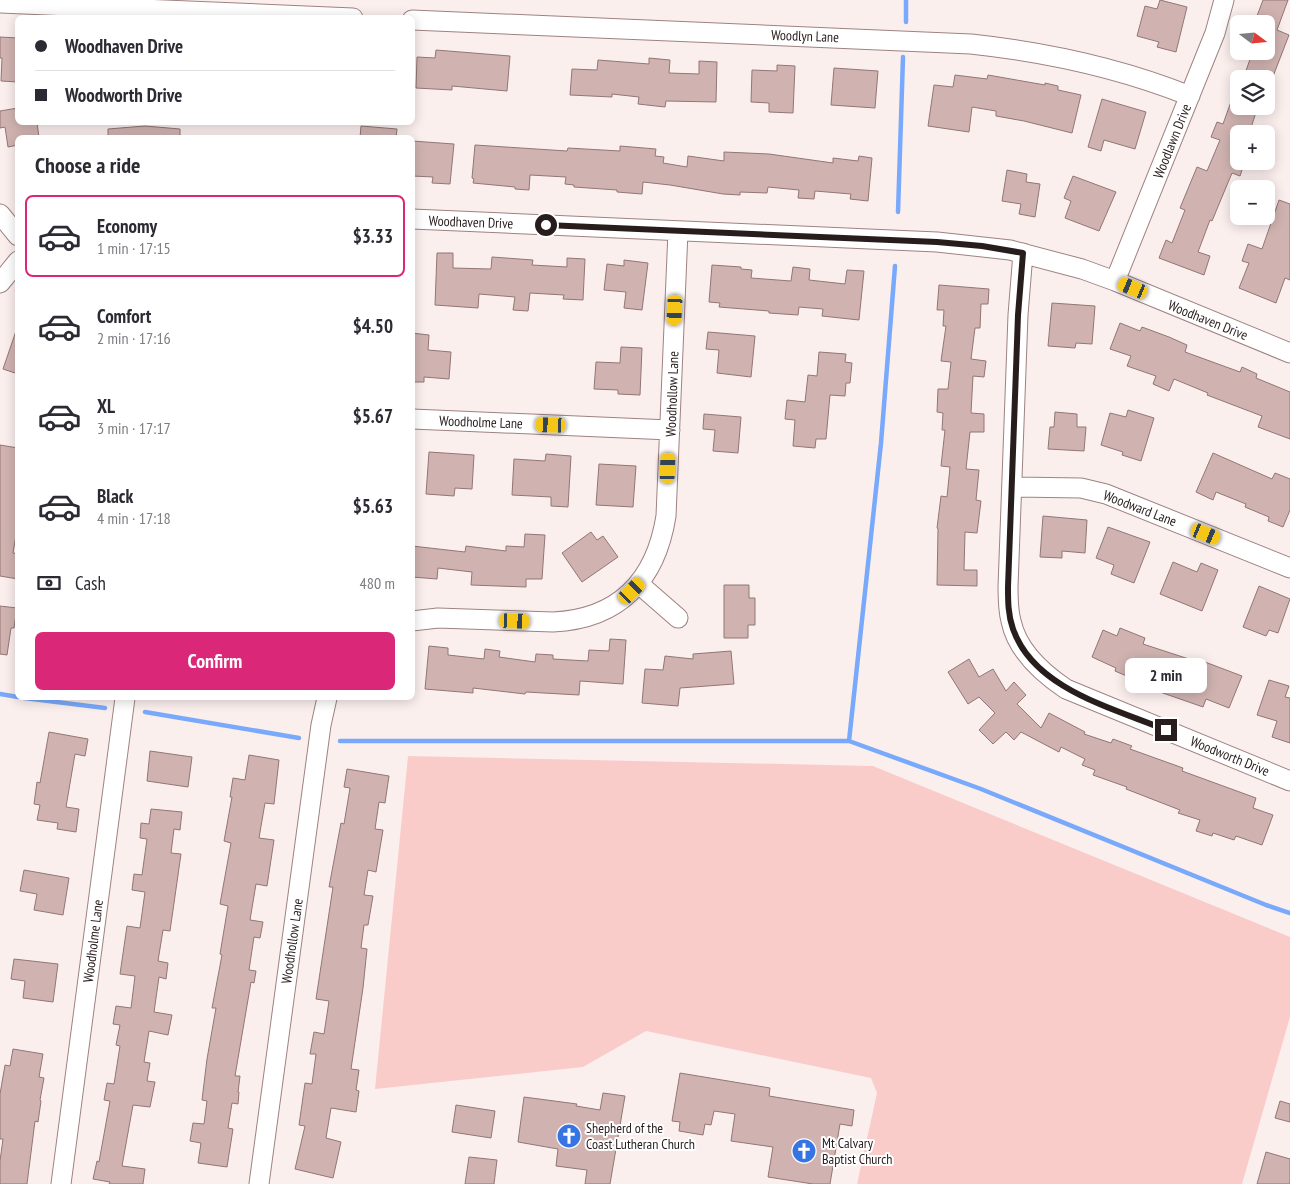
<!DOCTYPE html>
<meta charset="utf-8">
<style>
:root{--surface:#fff;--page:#f2f2f3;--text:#2b2b33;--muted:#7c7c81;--line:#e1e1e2;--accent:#db2777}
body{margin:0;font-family:"PT Sans Narrow",sans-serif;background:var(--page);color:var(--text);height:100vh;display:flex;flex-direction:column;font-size:19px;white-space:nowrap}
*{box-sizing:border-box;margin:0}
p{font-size:16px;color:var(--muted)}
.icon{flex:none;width:28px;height:28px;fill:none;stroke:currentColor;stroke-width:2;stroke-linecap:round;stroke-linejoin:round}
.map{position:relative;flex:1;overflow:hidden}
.panel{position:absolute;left:15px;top:135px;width:400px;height:565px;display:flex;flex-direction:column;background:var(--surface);border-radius:8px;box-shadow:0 2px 12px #0003}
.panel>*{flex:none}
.banner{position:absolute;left:15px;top:15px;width:400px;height:110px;border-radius:8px;box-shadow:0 2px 12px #0003;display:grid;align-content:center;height:110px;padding:0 20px;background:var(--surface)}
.needle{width:32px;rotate:106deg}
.buttons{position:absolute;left:1230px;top:15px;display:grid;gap:10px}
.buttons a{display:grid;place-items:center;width:45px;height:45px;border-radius:8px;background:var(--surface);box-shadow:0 2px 12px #0003;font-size:25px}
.end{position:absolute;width:22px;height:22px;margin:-11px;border:6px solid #281d1d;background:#fff;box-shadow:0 0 0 2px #fff}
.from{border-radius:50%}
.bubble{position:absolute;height:35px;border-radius:8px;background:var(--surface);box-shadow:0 2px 12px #0003;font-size:16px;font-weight:700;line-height:35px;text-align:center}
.car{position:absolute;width:15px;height:30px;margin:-15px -8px;border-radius:6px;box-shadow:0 0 4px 1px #0007;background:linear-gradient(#f5c518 24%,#345 0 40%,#f5c518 0 76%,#345 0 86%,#f5c518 0)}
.banner b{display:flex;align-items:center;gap:18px;height:48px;font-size:19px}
.banner b+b{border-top:1px solid var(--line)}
.banner i{width:12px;height:12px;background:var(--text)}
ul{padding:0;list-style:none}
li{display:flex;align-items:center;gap:15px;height:82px;margin:0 10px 8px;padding:0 10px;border:2px solid transparent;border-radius:8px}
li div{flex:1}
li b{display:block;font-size:19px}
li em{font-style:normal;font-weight:700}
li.active{border-color:var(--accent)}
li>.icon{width:45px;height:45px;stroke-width:1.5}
h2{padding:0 20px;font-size:22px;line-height:60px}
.pay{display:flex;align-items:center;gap:12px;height:55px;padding:0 20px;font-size:19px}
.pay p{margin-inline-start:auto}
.cta{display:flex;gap:10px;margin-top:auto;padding:10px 20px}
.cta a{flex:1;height:58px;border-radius:8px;background:var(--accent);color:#fff;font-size:20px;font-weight:700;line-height:58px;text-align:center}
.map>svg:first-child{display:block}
</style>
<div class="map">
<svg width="1290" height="1184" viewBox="0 0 1290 1184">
<rect width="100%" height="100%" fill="#fbefee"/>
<path fill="#f9ccca" d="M408,756l465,10 417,171v80l-48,167h-385l20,-91 -6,-15 -225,-47 -63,36 -208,22z"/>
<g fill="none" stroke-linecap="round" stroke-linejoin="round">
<path stroke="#79a9fa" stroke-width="4.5" d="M906,22v-22
M898,212l5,-155
M0,694l18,3
M24,698l81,10
M145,712l154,26
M340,741h509l132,48 285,116 24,8
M849,741l32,-298 14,-177"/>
</g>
<path fill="#d0b3b1" stroke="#917675" d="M1160,0l27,7 -11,45 -19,-5 2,-5 -22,-6 8,-30 12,3z
M1263,0h25l-11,30 12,5 -17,44h-29l10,-28h13v-27h-12z
M0,37l18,1v44l-17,-1 1,-23h-2z
M436,50l74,6 -3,35 -55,-5v4l-36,-2 1,-31 18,1z
M649,58l21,2 -1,13 30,1v-13l18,1 -1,40 -50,-1 -1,6 -27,-3 1,-7 -27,-3v3l-42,-2 2,-26 25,1 1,-10 51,4z
M777,65l18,1 -2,47 -24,-1v-9l-18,-1 1,-32 25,1z
M834,68l44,3 -3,37 -44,-3z
M955,75l32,4 1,-4 57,10v-2l13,3v4l23,5 -9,38 -48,-12 -28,-5v-5l-24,-4 -3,25 -41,-6 6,-41 19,2z
M1237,85h2v21h19l-9,28h-10v27h6l-5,15 -8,-3 -20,48 -2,-1 -12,32 12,4 -6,19 -45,-17 7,-18 6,3 13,-33 -5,-2 17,-41 10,4 13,-31 -9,-3 6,-15 6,2z
M1102,99l44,13 -11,37 -31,-9 -3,11 -13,-4z
M18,108v14h19l2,16h-21v7l-10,2 -3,-20 -5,1v-17z
M145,126l35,3v9h-72v-9z
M361,126l36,3 -1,9h-36z
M412,141l42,3 -4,40 -18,-1 1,-6 -21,-1z
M475,145l92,6 1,-3 52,3v-5l36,3 -1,7 9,1 -1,6 24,4 1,-11 36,5v-9l45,2 64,9v-5l25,3 1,-5 13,2 -4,43 -18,-2 1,-5 -36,-3 -1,8 -16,-1 1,-8 -31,-3 -1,6 -27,-1v3l-17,-1 -53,-9 -27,-3 -1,12 -25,-2v-2l-43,-3v-2l-9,-1 1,-7 -36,-2 -1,15 -14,-1v-2l-42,-4 1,-4 -2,-1z
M1007,170l20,4 -1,8 14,2 -5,33 -16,-3 2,-10 -19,-3z
M1073,176l43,16 -17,39 -34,-13 6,-17 -7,-3z
M1279,200l11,4v76l-5,-2 -9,25 -37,-15 10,-25 -7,-2 6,-17 14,5z
M437,253h16v15l38,1 1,-12 41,3 -1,5 35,2v-9l18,1 -2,41 -20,-1 1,-4 -34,-2 -2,18 -15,-1 2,-13 -36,-3 -1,14 -43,-3z
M624,260l24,3 -6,47 -18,-2 2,-16 -22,-2 3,-26 17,2z
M712,265l29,2v2l11,1 -1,8 40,3 2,-14 17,2 -1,11 36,4 2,-14 17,1 -5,49 -37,-4 1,-7 -24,-2 -1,8 -29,-2v-2l-50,-4 1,-4 -11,-1z
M939,285l50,4 -1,15h-7l-1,24h-5l-4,31 15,2 -2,16 -11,-1 -2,37 13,1v18h-14l-4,37 13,1 -3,30 5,1 -4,32 -12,-1 -1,38h13v16l-40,-1 1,-56 -1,-1 4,-32 6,1 3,-30 -9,-1 4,-36h-3l1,-17 -6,-1 1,-23h10l3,-27 -10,-1 5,-35h-3l1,-16h-7z
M1052,303l43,3 -3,38 -16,-1 -1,5 -27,-2z
M1120,323l20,8 2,-4 27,10 18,8 -2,7 55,20 2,-5 15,7 -1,4 34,14v47l-32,-12 4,-11 -55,-21 1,-2 -34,-14 -5,12 -16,-7 3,-8 -29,-10 4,-10 -21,-7z
M16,331h2v43l-15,-5z
M708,332l47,4 -4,41 -34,-4 2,-23 -13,-1z
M412,333l17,2 -1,15 23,2 -2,27 -25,-2v5h-12z
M621,347l21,1 -2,47 -22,-1v-4l-24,-1 2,-27 24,1z
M819,352l27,2 -1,8 7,1 -2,20h-4l-1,13 -15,-1 -4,44h-10l-1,9 -22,-2 2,-26 -10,-1 2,-19 18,2 3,-27 9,1z
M1128,410l26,8 -13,43 -19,-6 1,-3 -22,-7 9,-32 16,4z
M1055,412l22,2v13h9l-2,24 -36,-2 2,-22h4z
M704,414l37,3 -3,36 -25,-2 2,-21 -12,-1z
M0,445l18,3v76l-5,29 5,1v25l-18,-3z
M429,452l45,3 -2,34 -17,-1 -1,8 -28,-2z
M1213,453l59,26 3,-6 15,6v31l-7,17 -15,-6 1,-4 -24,-10 1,-3 -30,-12 -3,8 -17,-8z
M546,454l25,2 -3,51 -17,-1v-9l-39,-2 2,-36 31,2z
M599,464l37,2 -3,41 -37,-2z
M1043,516l44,4 -2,33 -23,-2v7l-22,-1z
M1108,527l42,15 -16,41 -23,-9 3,-9 -18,-7z
M591,532l6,8 6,-4 15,21 -36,25 -20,-29z
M525,534l20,1 -3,44h-16v8l-55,-2 1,-13 -34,-4 -1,11 -25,-2v-31l53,6 1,-6 40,5v-5l18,1z
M1173,562l24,10 4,-9 17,7 -16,41 -42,-17z
M724,585h25v13h6v27h-7v13h-24z
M1259,586l31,13 -12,34 -9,-3 -3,6 -23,-9z
M0,606l17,2 -3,20h-3l-4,27 -7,-1z
M1120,628l25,10 -2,6 61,20 1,-2 37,14 -13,32 -23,-9 -3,8 -43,-15 3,-8 -32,-11 -2,4 -14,-6 1,-3 -24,-11 11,-27 14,6z
M610,639l16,1 -3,44 -43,-3 -1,14 -53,-3 -1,2 -52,-6v5l-48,-4 4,-43 19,2v7l36,4 1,-10 15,2 -1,6 36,5 1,-8 17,1v4l35,2 1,-11 20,1z
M731,651l3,33 -54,4 -2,18 -36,-3 3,-34 18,1 2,-14 28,3v-5z
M969,659l10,18 14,-8 13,22 8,-9 12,13 -9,9 24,24 8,-15 36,19 -1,2 27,9 2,-4 19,7 -2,3 53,19 -1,3 74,27 -3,10 20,7 -11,30 -26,-9 -2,4 -21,-7 -1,3 -16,-5 4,-11 -22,-7 2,-3 -54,-21 1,-2 -34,-12 2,-5 -13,-5 3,-6 -24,-12 -2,5 -38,-20 -7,8 -8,-8 -13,12 -14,-14 16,-17 -16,-16 -11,7 -20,-32z
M1269,680l20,6 -4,11 5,1v45l-18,-6 5,-16 -20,-6z
M49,732l39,7 -3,17 -10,-2 -9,53 13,2 -3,23 -19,-3 1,-6 -21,-3 3,-15 -6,-1 3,-22 3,1z
M150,751l42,6 -4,30 -41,-6z
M249,755l30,5 -5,44 -9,-1 -6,35 15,2 -7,46 -11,-2 -6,36 13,2 -3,16 -6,-1 -5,33 7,1 -2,12 -3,-1 -16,94h5l-2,16h1l-1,12 -6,-1 -4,25 5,1 -6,38 -29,-4 3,-20 -11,-2 3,-18 11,1 3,-23 -5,-1 5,-41 9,-51h-4l10,-53 -2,-1 8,-48 -8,-2 11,-61 -7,-2 8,-44h-2l3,-19 12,2z
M347,769l42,7 -4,27 -6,-1 -4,27 8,1 -7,42 -8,-2 -4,25 9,1 -5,29h-4l-3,23 6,1 -4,39 -12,81 8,1 -3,20 3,1 -3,21 -25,-4 -5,30 15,4 -8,36 -38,-9 10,-43 -6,-1 6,-42 7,1 4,-30h-6l4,-22 10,2 5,-33 -13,-2 17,-112h-4l12,-64 3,1 6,-36 -6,-1z
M151,809l31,3 -2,18 -6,-1 -3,24 10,1 -11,77 -7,-1 -5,31 10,2 -2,16 -7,-2 -5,35 18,3 -4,20 -19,-4 -5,31 6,1 -3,18 8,1 -5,25 -17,-2 -11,61 23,3 -2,15h-34l1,-2 -17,-3 4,-18 2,1 11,-61 -6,-1 3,-17 7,1 6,-38 -4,-1 4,-20 -7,-1 3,-18 15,2 4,-32 -15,-2 7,-48 13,2 5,-36 -13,-2 2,-16 8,1 5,-36 -7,-1 1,-15 8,1z
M24,870l45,8 -6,37 -29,-5 3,-16 -17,-3z
M14,959l44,5 -5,38 -30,-4 2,-17 -14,-2z
M13,1049l30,5 -4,23 5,1 -4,22 1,1 -3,21 -3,-1 -8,63h-27v-23l3,-22h-3v-45l5,-29 5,1z
M680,1073l90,15 -1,8 85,14 -2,16 -12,-2 -10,60h-17l-45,-7 5,-30 -42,-6 4,-27 -21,-3 -3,14 -6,-1 -2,11 -24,-4 1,-9 -8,-1z
M603,1093l22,3 -15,88h-25l2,-14 -31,-4 2,-17 -40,-7 6,-45 53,7 -1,2 24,4z
M1280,1101l10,3v18l-15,-4z
M456,1105l39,6 -4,27 -39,-6z
M1266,1152l24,7v25h-33z
M469,1157l28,3 -3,24h-29z"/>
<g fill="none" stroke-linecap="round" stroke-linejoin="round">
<defs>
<path id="minor" d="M0,3l353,15
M412,20l559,24c74,8 149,24 219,52
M0,214l18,22
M412,219l525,23 73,8 72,19 33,12 175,72
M1023,253l-5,62 -10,272c0,11 0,23 3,34 6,29 31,52 55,68l224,92
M1115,281l100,-248 9,-33
M0,283l18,-22
M412,419l258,11
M1012,487l69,1 25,6 184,74
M639,584l39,34
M412,621l26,-3 115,4c67,-3 103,-43 113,-106l12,-285
M61,1184l64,-486
M259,1184l62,-459 6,-27"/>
</defs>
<use href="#minor" stroke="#9e8281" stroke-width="21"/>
<use href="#minor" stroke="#fff" stroke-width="19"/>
</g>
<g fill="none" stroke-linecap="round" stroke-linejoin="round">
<path stroke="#281d1d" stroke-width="6" d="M546,225l391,17 45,4 41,7 -5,62 -10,272c0,14 0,28 5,42 21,60 100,79 153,101"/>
</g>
<defs>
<symbol id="church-disc" viewBox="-11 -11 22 22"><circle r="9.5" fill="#3574e2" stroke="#fff"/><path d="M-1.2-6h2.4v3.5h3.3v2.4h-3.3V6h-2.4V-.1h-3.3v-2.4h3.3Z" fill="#fff"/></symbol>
</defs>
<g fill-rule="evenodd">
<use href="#church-disc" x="555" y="1122" width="28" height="28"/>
<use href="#church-disc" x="790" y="1137" width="28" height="28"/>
</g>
<g text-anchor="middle" stroke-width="4" stroke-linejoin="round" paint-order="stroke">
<g font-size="14" fill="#281d1d" stroke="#fff">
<text transform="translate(805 36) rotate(2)" y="5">Woodlyn Lane</text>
<text transform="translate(1172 141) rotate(-68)" y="5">Woodlawn Drive</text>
<text transform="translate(471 222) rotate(2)" y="5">Woodhaven Drive</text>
<text transform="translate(1208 320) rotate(22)" y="5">Woodhaven Drive</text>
<text transform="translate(672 394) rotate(-88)" y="5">Woodhollow Lane</text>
<text transform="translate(481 422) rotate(2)" y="5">Woodholme Lane</text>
<text transform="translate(1140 508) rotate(21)" y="5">Woodward Lane</text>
<text transform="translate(1230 756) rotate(22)" y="5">Woodworth Drive</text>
<text transform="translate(93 941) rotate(-83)" y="5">Woodholme Lane</text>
<text transform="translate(292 941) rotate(-82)" y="5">Woodhollow Lane</text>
</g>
<g font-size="14" fill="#281d1d" stroke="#fff" text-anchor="start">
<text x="586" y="1133">Shepherd of the<tspan x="586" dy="16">Coast Lutheran Church</tspan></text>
<text x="822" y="1148">Mt Calvary<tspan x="822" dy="16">Baptist Church</tspan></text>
</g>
</g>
</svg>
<div class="buttons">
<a><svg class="needle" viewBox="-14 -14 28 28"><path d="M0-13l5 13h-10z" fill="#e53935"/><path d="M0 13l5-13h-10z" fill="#7c7c81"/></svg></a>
<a><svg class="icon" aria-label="layers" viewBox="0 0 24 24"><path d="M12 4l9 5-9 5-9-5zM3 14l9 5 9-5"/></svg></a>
<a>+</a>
<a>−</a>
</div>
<i class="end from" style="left:546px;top:225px"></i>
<i class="end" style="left:1166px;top:730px"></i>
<div class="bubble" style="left:1125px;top:658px;width:82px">2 min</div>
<i class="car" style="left:1133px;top:288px;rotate:292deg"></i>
<i class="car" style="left:675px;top:310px;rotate:183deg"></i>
<i class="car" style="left:551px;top:425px;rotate:272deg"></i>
<i class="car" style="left:668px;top:468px;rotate:2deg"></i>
<i class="car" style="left:1206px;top:534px;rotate:112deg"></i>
<i class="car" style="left:632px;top:591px;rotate:45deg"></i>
<i class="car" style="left:515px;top:621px;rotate:92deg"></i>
<div class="banner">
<b><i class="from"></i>Woodhaven Drive</b>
<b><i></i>Woodworth Drive</b>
</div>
<section class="panel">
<h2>Choose a ride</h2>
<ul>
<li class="active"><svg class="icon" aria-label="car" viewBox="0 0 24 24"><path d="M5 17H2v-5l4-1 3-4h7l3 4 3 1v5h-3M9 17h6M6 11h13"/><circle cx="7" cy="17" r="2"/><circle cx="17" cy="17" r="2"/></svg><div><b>Economy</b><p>1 min · 17:15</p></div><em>$3.33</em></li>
<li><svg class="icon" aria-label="car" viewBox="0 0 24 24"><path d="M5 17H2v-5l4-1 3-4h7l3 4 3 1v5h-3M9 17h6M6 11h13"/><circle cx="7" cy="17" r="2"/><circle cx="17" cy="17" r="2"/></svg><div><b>Comfort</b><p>2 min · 17:16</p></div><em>$4.50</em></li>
<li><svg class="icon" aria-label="car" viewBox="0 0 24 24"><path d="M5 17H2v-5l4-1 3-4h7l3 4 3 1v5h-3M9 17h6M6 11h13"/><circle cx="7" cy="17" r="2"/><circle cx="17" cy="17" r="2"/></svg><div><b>XL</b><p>3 min · 17:17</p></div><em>$5.67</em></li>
<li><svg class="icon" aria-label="car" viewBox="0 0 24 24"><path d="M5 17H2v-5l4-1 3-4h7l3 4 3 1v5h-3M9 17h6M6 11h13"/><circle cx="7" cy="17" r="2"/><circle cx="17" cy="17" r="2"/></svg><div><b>Black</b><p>4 min · 17:18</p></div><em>$5.63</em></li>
</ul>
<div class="pay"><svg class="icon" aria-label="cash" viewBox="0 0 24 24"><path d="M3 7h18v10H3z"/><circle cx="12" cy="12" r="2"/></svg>Cash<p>480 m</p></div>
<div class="cta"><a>Confirm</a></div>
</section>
</div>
